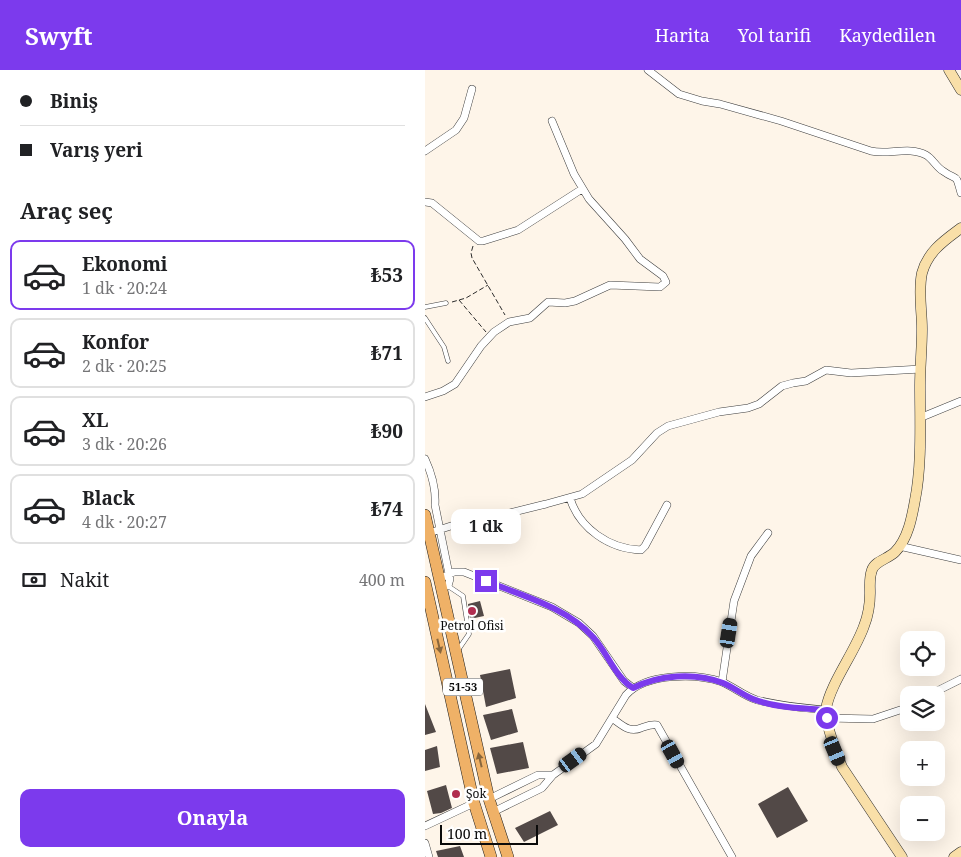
<!DOCTYPE html>
<html lang="tr">
<meta charset="utf-8">
<style>
:root{--surface:#fff;--page:#f2f2f2;--text:#202124;--muted:#757577;--line:#e0e0e0;--accent:#7c3aed}
body{margin:0;font-family:"Noto Serif",serif;background:var(--page);color:var(--text);height:100vh;display:flex;flex-direction:column;font-size:19px;white-space:nowrap}
*{box-sizing:border-box;margin:0}
p{font-size:16px;color:var(--muted)}
.icon{flex:none;width:28px;height:28px;fill:none;stroke:currentColor;stroke-width:2;stroke-linecap:round;stroke-linejoin:round}
.map{position:relative;flex:1;overflow:hidden}
.details{display:flex;flex-direction:column;background:var(--surface);width:425px}
.details>*{flex:none}
.top-card{display:grid;align-content:center;height:110px;padding:0 20px;background:var(--surface)}
.buttons{position:absolute;left:475px;top:561px;display:grid;gap:10px}
.buttons a{display:grid;place-items:center;width:45px;height:45px;border-radius:10px;background:var(--surface);box-shadow:0 5px 20px #0002;font-size:25px}
.scale{position:absolute;left:15px;bottom:12px;width:98px;box-sizing:border-box;padding-left:5px;border:2px solid #0a0a0a;border-top:0;font-size:14px;line-height:18px;white-space:nowrap;color:#0a0a0a;-webkit-text-stroke:4px #fff;paint-order:stroke}
.end{position:absolute;width:22px;height:22px;margin:-11px;border:6px solid #7c3aed;background:#fff;box-shadow:0 0 0 2px #fff}
.from{border-radius:50%}
.bubble{position:absolute;height:35px;border-radius:10px;background:var(--surface);box-shadow:0 5px 20px #0002;font-size:16px;font-weight:700;line-height:35px;text-align:center}
.car{position:absolute;width:15px;height:30px;margin:-15px -8px;border-radius:6px;box-shadow:0 0 4px 1px #0007;background:linear-gradient(#222 24%,#8ab4d8 0 40%,#222 0 76%,#8ab4d8 0 86%,#222 0)}
.top-card b{display:flex;align-items:center;gap:18px;height:48px;font-size:19px}
.top-card b+b{border-top:1px solid var(--line)}
.top-card i{width:12px;height:12px;background:var(--text)}
ul{padding:0;list-style:none}
li{display:flex;align-items:center;gap:15px;height:70px;margin:0 10px 8px;padding:0 10px;border:2px solid var(--line);border-radius:10px}
li div{flex:1}
li b{display:block;font-size:19px}
li em{font-style:normal;font-weight:700}
li.on{border-color:var(--accent)}
li>.icon{width:45px;height:45px;stroke-width:1.5}
h2{padding:0 20px;font-size:22px;line-height:60px}
.pay{display:flex;align-items:center;gap:12px;height:55px;padding:0 20px;font-size:19px}
.pay p{margin-inline-start:auto}
.cta{display:flex;gap:10px;margin-top:auto;padding:10px 20px}
.cta a{flex:1;height:58px;border-radius:10px;background:var(--accent);color:#fff;font-size:20px;font-weight:700;line-height:58px;text-align:center}
header{display:flex;align-items:center;gap:30px;box-sizing:border-box;height:70px;padding:0 25px;background:var(--accent);color:#fff}
header strong{font-size:24px}
nav{display:flex;gap:28px;margin-inline-start:auto;font-size:18px}
main{display:flex;flex:1;min-height:0}
.map>svg:first-child{display:block}
</style>
<header>
<strong>Swyft</strong>
<nav><a>Harita</a><a>Yol tarifi</a><a>Kaydedilen</a></nav>
</header>
<main>
<section class="details">
<div class="top-card">
<b><i class="from"></i>Biniş</b>
<b><i></i>Varış yeri</b>
</div>
<h2>Araç seç</h2>
<ul>
<li class="on"><svg class="icon" aria-label="car" viewBox="0 0 24 24"><path d="M5 17H2v-5l4-1 3-4h7l3 4 3 1v5h-3M9 17h6M6 11h13"/><circle cx="7" cy="17" r="2"/><circle cx="17" cy="17" r="2"/></svg><div><b>Ekonomi</b><p>1 dk · 20:24</p></div><em>₺53</em></li>
<li><svg class="icon" aria-label="car" viewBox="0 0 24 24"><path d="M5 17H2v-5l4-1 3-4h7l3 4 3 1v5h-3M9 17h6M6 11h13"/><circle cx="7" cy="17" r="2"/><circle cx="17" cy="17" r="2"/></svg><div><b>Konfor</b><p>2 dk · 20:25</p></div><em>₺71</em></li>
<li><svg class="icon" aria-label="car" viewBox="0 0 24 24"><path d="M5 17H2v-5l4-1 3-4h7l3 4 3 1v5h-3M9 17h6M6 11h13"/><circle cx="7" cy="17" r="2"/><circle cx="17" cy="17" r="2"/></svg><div><b>XL</b><p>3 dk · 20:26</p></div><em>₺90</em></li>
<li><svg class="icon" aria-label="car" viewBox="0 0 24 24"><path d="M5 17H2v-5l4-1 3-4h7l3 4 3 1v5h-3M9 17h6M6 11h13"/><circle cx="7" cy="17" r="2"/><circle cx="17" cy="17" r="2"/></svg><div><b>Black</b><p>4 dk · 20:27</p></div><em>₺74</em></li>
</ul>
<div class="pay"><svg class="icon" aria-label="cash" viewBox="0 0 24 24"><path d="M3 7h18v10H3z"/><circle cx="12" cy="12" r="2"/></svg>Nakit<p>400 m</p></div>
<div class="cta"><a>Onayla</a></div>
</section>
<div class="map">
<svg width="536" height="787" viewBox="0 0 536 787">
<rect width="100%" height="100%" fill="#fef5e9"/>
<path fill="#524947" d="M55,531l4,15 -14,3 -2,-15z
M85,599l6,29 -30,9 -6,-32z
M0,634l11,28 -11,3z
M87,639l6,23 -27,8 -8,-25z
M98,672l6,26 -32,6 -7,-26z
M12,676l3,21 -15,4v-21z
M21,715l6,23 -11,5 -8,1 -6,-23z
M363,717l20,34 -31,17 -19,-34z
M125,741l8,14 -34,17 -9,-14z
M35,776l4,11h-26l-2,-6z"/>
<g fill="none" stroke-linecap="round" stroke-linejoin="round">
<defs>
<path id="lane" d="M0,237l21,-4
M0,248l19,29 4,14
M23,516l15,10 6,38 -11,16"/>
<path id="street" d="M223,0l31,24 23,7 18,3 61,17 90,30c17,4 39,-5 55,4 7,4 10,12 17,16 15,11 12,0 18,22
M0,81l31,-21 8,-12 8,-29
M0,132l7,1 47,38h4l35,-11 64,-41
M0,327l18,-6 12,-7 26,-38 13,-14 15,-10 21,-4 18,-16 17,1 10,-2 35,-16 50,2 6,-5 -3,-6 -23,-17 -15,-20 -36,-40 -15,-25 -22,-53
M497,347l39,-16
M0,389c6,13 11,31 10,46l15,74 -2,7
M145,428c9,30 39,51 71,52l4,-4 22,-41
M4,463l28,-9 24,-4 65,-16 36,-10 50,-34 25,-27 11,-7 51,-14 29,-4 11,-4 23,-18 11,-3 13,-2 20,-11 25,3 70,-4
M474,476l62,14
M14,509l15,-7h10l88,35 27,16 14,13 31,45 9,7
M297,612l12,-81 17,-45 17,-23
M504,625l32,-16
M187,648c10,7 17,15 29,10 6,-2 10,-4 16,-3l75,132
M402,648l46,1 36,-12
M128,705l43,-31 30,-49c20,-22 70,-22 96,-13 12,5 22,14 35,18 23,6 45,8 69,10
M64,729l49,-24h15l-11,13 -49,24
M0,756l49,-23
M0,773l4,14"/>
<path id="secondary" d="M524,0l12,20
M477,787l-60,-90c-5,-13 -18,-45 -16,-58 4,-25 29,-57 38,-83 4,-10 6,-22 6,-33 0,-8 -1,-15 2,-23 3,-9 16,-11 23,-18 13,-13 17,-35 20,-52 7,-35 5,-78 5,-114 0,-19 2,-38 2,-57 0,-18 -4,-38 0,-56 6,-22 23,-33 39,-45
M529,787l7,-5"/>
<path id="primary" d="M0,445l64,284 19,58
M0,512l49,221 17,54"/>
</defs>
<use href="#lane" stroke="#3d3d3d" stroke-width="5"/>
<use href="#street" stroke="#3d3d3d" stroke-width="8"/>
<use href="#secondary" stroke="#2c2c2c" stroke-width="11"/>
<use href="#primary" stroke="#1b1b1b" stroke-width="12"/>
<path stroke="#2c2c2c" stroke-width="1" stroke-dasharray="5 2.5" stroke-linecap="butt" d="M48,176l-2,7 1,5 33,57
M34,230l27,32
M27,232l14,-4 22,-13"/>
<use href="#lane" stroke="#fff" stroke-width="4"/>
<use href="#street" stroke="#fff" stroke-width="7"/>
<use href="#secondary" stroke="#f9dfa8" stroke-width="10"/>
<use href="#primary" stroke="#efb167" stroke-width="11"/>
</g>
<defs><path id="oneway-solid" d="M-6-.8H1V-3.2L6.5 0L1 3.2V.8H-6Z" transform="scale(1.25)"/></defs>
<g fill="#88663d">
<use href="#oneway-solid" transform="translate(14 576) rotate(77)"/>
<use href="#oneway-solid" transform="translate(55 690) rotate(-103)"/>
</g>
<g fill="none" stroke-linecap="round" stroke-linejoin="round">
<path stroke="#7c3aed" stroke-width="6" d="M61,511c37,15 80,26 107,56 14,15 22,40 40,51 25,-13 62,-16 90,-5 10,4 20,12 30,16 23,9 49,9 72,11l2,8"/>
</g>
<g fill="#b02d4f" stroke="#fff" stroke-width="2">
<circle cx="47" cy="541" r="5"/>
<circle cx="31" cy="724" r="5"/>
</g>
<g text-anchor="middle" stroke-width="5" stroke-linejoin="round" paint-order="stroke">
<rect fill="#fff" stroke="#545454" stroke-width="1" x="18" y="608.5" width="40" height="17" rx="4"/>
<g font-size="11" font-weight="bold" fill="#0a0a0a">
<text x="38" y="621">51-53</text>
</g>
<g font-size="12" fill="#0a0a0a" stroke="#fff">
<text x="47" y="560">Petrol Ofisi</text>
<text x="41" y="728" text-anchor="start">Şok</text>
</g>
</g>
</svg>
<div class="buttons">
<a><svg class="icon" aria-label="locate" viewBox="0 0 24 24"><circle cx="12" cy="12" r="6"/><path d="M12 2v4M12 18v4M2 12h4M18 12h4"/></svg></a>
<a><svg class="icon" aria-label="layers" viewBox="0 0 24 24"><path d="M12 4l9 5-9 5-9-5zM3 14l9 5 9-5"/></svg></a>
<a>+</a>
<a>−</a>
</div>
<div class="scale">100 m</div>
<i class="end from" style="left:402px;top:648px"></i>
<i class="end" style="left:61px;top:511px"></i>
<div class="bubble" style="left:26px;top:439px;width:70px">1 dk</div>
<i class="car" style="left:304px;top:563px;rotate:9deg"></i>
<i class="car" style="left:410px;top:681px;rotate:157deg"></i>
<i class="car" style="left:248px;top:684px;rotate:151deg"></i>
<i class="car" style="left:148px;top:690px;rotate:54deg"></i>
</div>
</main>
